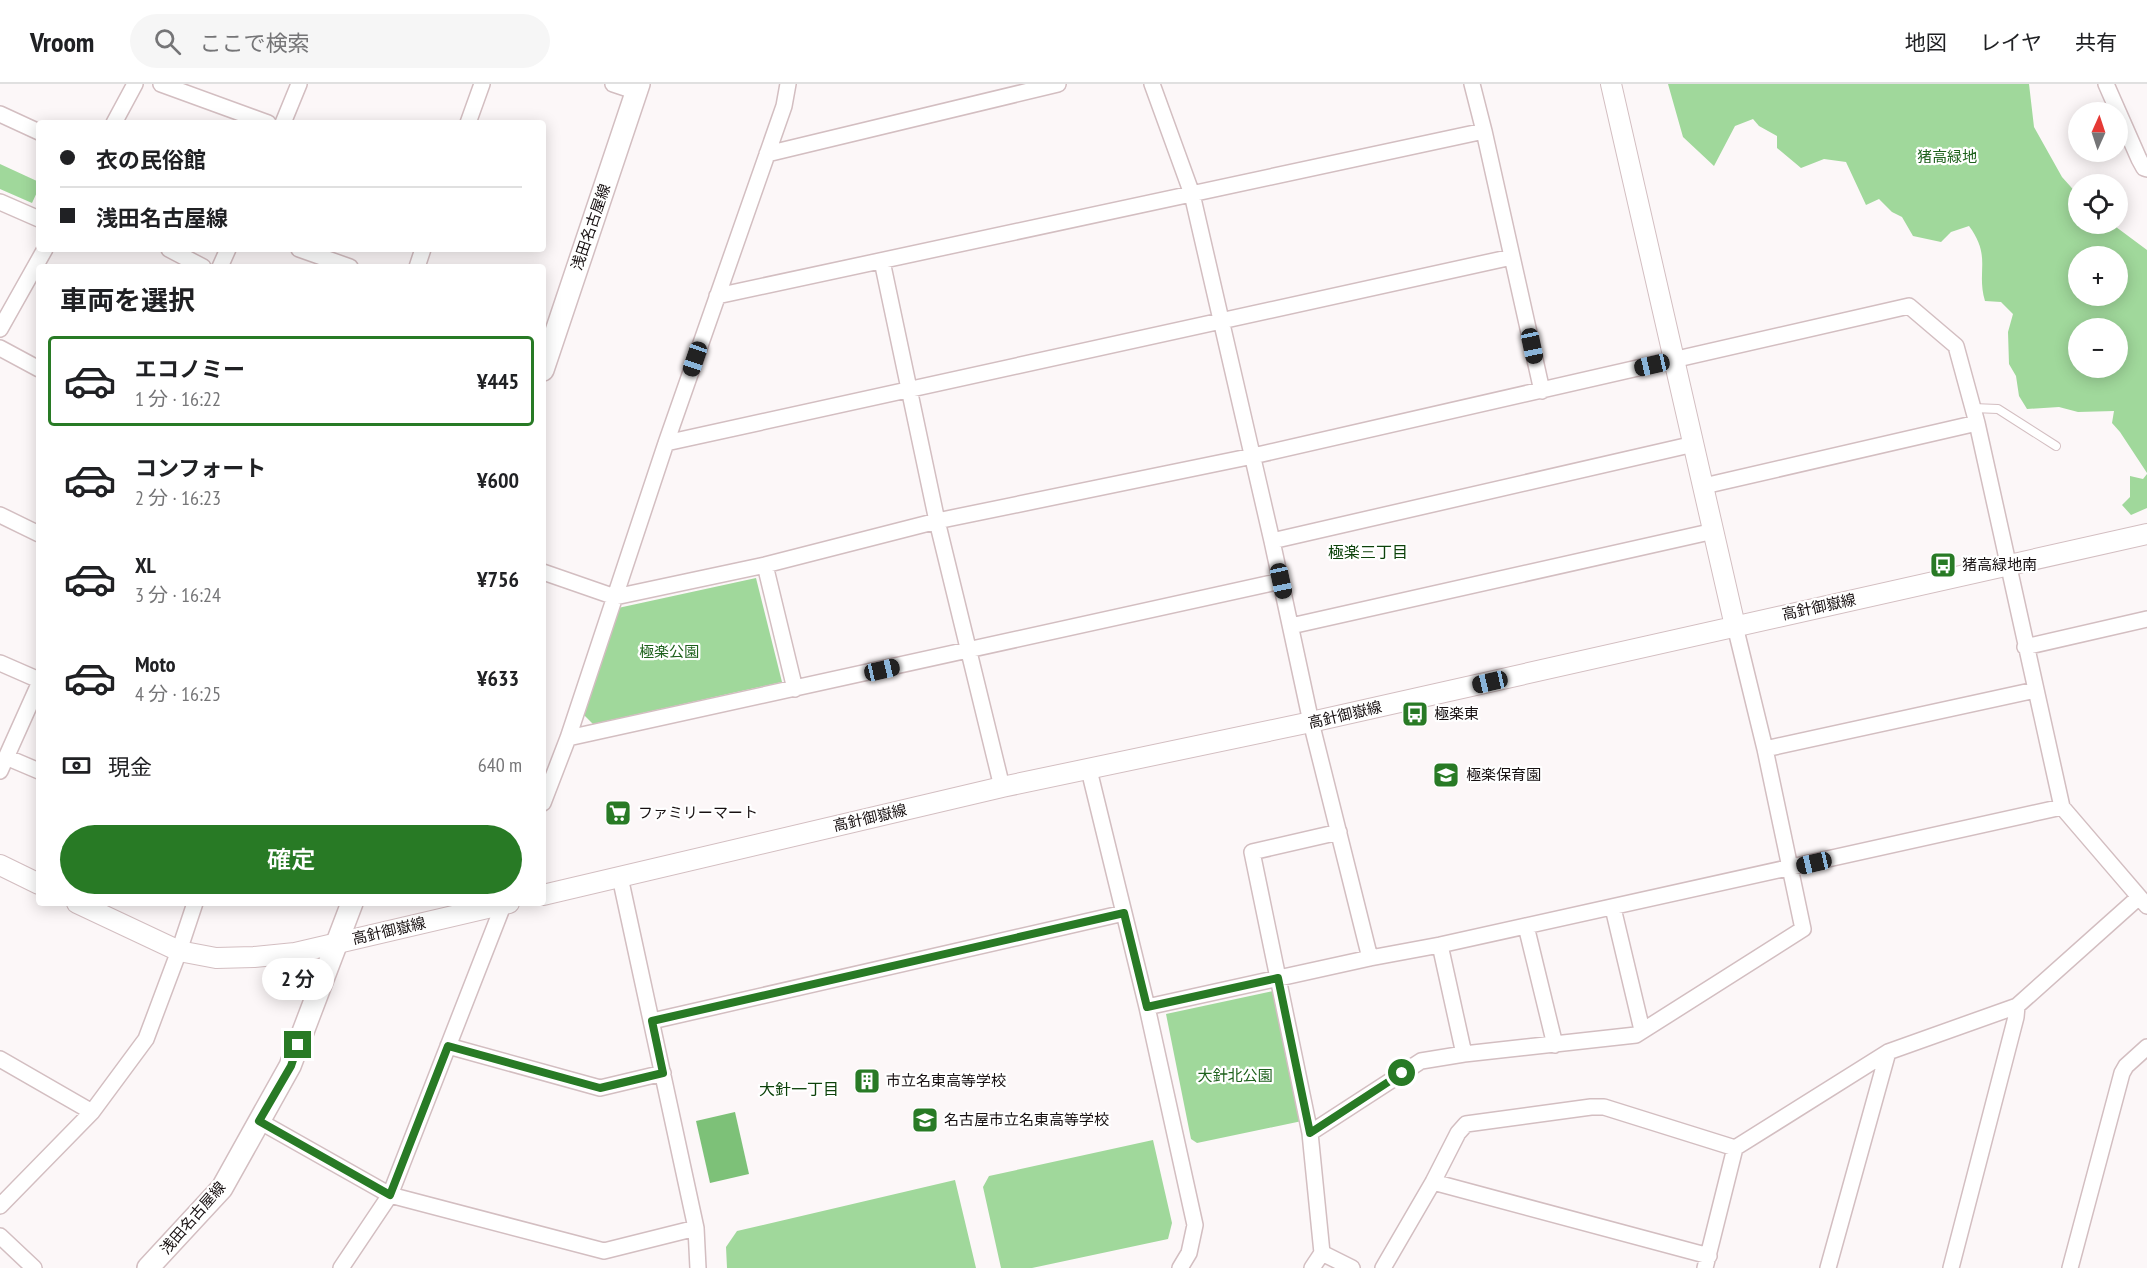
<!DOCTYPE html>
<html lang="ja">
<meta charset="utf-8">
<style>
:root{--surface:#fff;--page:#f6f6f6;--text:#202124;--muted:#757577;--line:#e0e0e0;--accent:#287a25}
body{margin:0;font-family:"PT Sans Narrow","Noto Sans JP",sans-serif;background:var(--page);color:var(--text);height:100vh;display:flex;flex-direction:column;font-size:22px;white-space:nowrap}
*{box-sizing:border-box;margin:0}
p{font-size:20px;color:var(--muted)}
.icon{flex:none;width:33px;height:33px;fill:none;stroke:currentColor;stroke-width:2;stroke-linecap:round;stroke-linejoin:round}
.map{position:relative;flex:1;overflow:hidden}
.details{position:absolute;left:36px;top:180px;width:510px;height:642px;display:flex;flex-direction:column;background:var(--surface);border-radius:6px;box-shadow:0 3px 15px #0003}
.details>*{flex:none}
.guide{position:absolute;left:36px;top:36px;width:510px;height:132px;border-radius:6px;box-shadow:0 3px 15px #0003;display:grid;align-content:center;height:132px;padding:0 24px;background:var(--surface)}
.needle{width:39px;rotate:3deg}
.buttons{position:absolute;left:2068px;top:18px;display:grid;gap:12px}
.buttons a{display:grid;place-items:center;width:60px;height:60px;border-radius:50%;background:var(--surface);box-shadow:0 3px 15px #0003;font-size:30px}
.end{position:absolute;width:27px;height:27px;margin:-14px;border:8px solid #287a25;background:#fff;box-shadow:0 0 0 3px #fff}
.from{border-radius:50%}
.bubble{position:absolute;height:42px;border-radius:21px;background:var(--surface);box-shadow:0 3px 15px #0003;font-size:20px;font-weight:600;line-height:42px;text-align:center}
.car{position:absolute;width:18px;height:36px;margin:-18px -9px;border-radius:8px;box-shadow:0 0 4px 2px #0007;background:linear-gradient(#222 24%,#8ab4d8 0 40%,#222 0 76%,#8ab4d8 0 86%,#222 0)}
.guide b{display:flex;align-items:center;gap:21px;height:57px;font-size:22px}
.guide b+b{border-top:2px solid var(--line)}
.guide i{width:15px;height:15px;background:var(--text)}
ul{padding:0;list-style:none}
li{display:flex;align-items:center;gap:18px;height:90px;margin:0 12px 9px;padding:0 12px;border:3px solid transparent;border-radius:6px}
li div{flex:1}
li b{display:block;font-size:22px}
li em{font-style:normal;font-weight:600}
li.selected{border-color:var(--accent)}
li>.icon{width:54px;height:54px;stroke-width:1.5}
h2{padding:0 24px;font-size:27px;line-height:72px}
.pay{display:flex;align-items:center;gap:15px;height:66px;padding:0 24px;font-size:22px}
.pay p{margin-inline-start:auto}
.button{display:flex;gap:12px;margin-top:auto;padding:12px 24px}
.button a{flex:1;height:69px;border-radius:36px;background:var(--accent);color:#fff;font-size:24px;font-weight:600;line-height:69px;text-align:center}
header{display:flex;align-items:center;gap:36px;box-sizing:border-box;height:84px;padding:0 30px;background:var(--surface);border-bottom:2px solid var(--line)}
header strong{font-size:28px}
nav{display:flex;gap:33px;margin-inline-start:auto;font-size:21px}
.search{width:420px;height:54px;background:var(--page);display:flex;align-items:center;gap:15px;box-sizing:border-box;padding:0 21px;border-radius:33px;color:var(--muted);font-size:22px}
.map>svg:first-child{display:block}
</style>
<header>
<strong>Vroom</strong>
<div class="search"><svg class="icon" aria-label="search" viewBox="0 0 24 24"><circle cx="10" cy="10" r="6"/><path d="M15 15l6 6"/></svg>ここで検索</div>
<nav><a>地図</a><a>レイヤ</a><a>共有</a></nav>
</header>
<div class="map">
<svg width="2147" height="1184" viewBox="0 0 2147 1184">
<rect width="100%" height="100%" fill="#fcf7f8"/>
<path fill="#a0d89b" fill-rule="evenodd" d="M1668,0h361l5,43 28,50 17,19v28h33l35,26v223l-27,-41 -8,-9 2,-12 -36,1 -19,-5 -32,2 -8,-13 -3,-20 -7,-12 -1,-32 5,-18 -12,-12 -16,-1c-9,-30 7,-44 -16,-75l-18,6 -10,10 -28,-6 -11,-19 -10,-5 -13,-13 -13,6 -20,-43 -22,-3 -23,9 -24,-20v-12l-18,-10 -6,-7 -18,7 -21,40 -31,-29zM2118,172v40h-39v-40zM2118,244v40h-39v-40z
M0,80l39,18v6l-7,15 -32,-14z
M2147,390v34l-16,7 -9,-10 8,-8v-21l13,3z
M756,494l26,104 -189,42 -10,-10 35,-106z
M1273,907l29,130 -105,22 -6,-4 -25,-125z
M1153,1056l19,83 -4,16 -136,29h-31l-18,-81 6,-11z
M955,1096l21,88h-249l-1,-21 11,-16z"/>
<path fill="#7dc178" d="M735,1028l14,62 -39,9 -14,-62z"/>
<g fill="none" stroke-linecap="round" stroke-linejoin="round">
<defs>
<path id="service" d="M1973,324l25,1 58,37"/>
<path id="minor" d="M161,0l107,39
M613,0l24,8
M1152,0l40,110 80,347 39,181 59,236
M1472,0l12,47 58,260
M2106,0l33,75 5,9 3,1
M0,30l39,18
M114,39l21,-39
M283,39l16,-39
M468,39l14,-39
M767,70l291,-70
M0,118l39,17
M169,165l34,18
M299,165l51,18
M882,177l55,260 65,266
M220,183l8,-18
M417,183l6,-18
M717,212l767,-165
M0,245l45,-80
M0,264l39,21
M666,359l846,-186
M1704,402l273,-63
M0,431l39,19
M1272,457l422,-97
M765,481l30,124
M543,488l72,25 150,-32 172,-44 316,-65 656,-150 47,40 21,77 85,384 85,99
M1291,542l423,-95
M2025,563l122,-28
M0,579l39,17
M568,654l713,-157
M1765,665l270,-59
M6,673l33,14
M1089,686l58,237 48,218 -6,28 -9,15
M0,687l39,-87
M543,719l25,-65 98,-295 118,-337 4,-22
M620,793l76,351 2,40
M1613,824l29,122
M1526,842l29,119
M1440,861l24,109
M1147,923l223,-49 70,-13 622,-138
M652,937l472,-108
M448,962l152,42 63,-15
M0,975l92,53
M259,1037l131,74 214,56 92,-23
M1310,1049l111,-72 43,-7 172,-19 167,-106 -38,-180 -30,-123
M1433,1098l276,74
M0,1122l92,-94 54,-73 33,-88 16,-48
M0,1152l34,32
M1322,1169l30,15
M341,1184l49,-73 114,-292
M1312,1184l10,-15 -12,-120 -58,-281 87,-20
M1383,1184l50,-86 25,-49 8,-9 125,-17h13l131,41
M1705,1184l30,-120 153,-96 129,-46 122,-109
M1828,1184l60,-216
M1951,1184l65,-251 1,-11
M2070,1184l52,-195 4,-7 21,-19"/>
<path id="tertiary" d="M1611,0l124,542
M0,781l39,19
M543,811l459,-108 309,-65 836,-188
M77,819l102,48 37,7 38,-1 41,-4 214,-50"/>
<path id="secondary" d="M543,286l96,-286
M148,1184l74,-80 68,-122 62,-163"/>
</defs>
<use href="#service" stroke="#d3bec1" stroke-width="10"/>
<use href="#minor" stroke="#d3bec1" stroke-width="18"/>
<use href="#tertiary" stroke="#d3bec1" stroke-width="22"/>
<use href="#secondary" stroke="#d3bec1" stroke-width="24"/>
<use href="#service" stroke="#fff" stroke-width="8"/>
<use href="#minor" stroke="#fff" stroke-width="15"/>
<use href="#tertiary" stroke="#fff" stroke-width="20"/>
<use href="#secondary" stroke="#fff" stroke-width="21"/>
</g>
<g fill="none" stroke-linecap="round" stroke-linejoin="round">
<path stroke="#287a25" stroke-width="8" d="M298,961l-7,21 -32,55 131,74 58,-149 152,42 63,-15 -11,-52 472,-108 23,94 131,-29 32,155 92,-60"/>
</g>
<defs>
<symbol id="bus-square" viewBox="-11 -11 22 22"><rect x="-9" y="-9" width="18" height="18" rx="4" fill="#287a25" stroke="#fff"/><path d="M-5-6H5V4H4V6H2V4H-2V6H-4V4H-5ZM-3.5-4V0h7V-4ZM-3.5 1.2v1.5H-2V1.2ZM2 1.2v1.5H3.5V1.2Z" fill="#fff"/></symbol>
<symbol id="school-square" viewBox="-11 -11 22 22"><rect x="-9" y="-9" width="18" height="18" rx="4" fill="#287a25" stroke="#fff"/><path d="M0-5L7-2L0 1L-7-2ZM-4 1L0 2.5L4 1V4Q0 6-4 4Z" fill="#fff"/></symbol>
<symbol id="supermarket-square" viewBox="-11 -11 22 22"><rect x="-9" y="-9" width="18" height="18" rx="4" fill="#287a25" stroke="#fff"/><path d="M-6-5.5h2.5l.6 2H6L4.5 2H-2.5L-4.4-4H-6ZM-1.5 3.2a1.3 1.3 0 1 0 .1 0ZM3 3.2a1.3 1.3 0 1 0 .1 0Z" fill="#fff"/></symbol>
<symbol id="building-square" viewBox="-11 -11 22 22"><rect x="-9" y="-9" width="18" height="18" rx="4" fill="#287a25" stroke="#fff"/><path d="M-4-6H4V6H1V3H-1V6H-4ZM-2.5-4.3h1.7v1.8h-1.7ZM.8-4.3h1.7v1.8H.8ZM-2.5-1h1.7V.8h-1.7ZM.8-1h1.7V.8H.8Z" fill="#fff"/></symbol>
</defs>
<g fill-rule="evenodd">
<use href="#bus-square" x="1928" y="466" width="30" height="30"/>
<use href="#bus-square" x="1400" y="615" width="30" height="30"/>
<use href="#school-square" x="1431" y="676" width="30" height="30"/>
<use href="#supermarket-square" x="603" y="714" width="30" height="30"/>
<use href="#building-square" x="852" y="982" width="30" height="30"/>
<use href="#school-square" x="910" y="1021" width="30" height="30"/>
</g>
<g text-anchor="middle" stroke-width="4.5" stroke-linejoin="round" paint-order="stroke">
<g font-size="15" fill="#1e611c" stroke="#fff">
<text x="1947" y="78">猪高緑地</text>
<text x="669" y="573">極楽公園</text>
<text x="1235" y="997">大針北公園</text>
</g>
<g font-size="15" fill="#171011" stroke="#fff">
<text transform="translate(591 143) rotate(-71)" y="5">浅田名古屋線</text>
<text transform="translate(1819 523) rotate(-12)" y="5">高針御嶽線</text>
<text transform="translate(1345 631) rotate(-13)" y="5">高針御嶽線</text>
<text transform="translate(870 734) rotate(-13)" y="5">高針御嶽線</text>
<text transform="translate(389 847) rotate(-13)" y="5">高針御嶽線</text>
<text transform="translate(193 1134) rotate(-49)" y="5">浅田名古屋線</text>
</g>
<g font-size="15" fill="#171011" stroke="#fff" text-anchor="start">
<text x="1962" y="486">猪高緑地南</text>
<text x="1434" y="635">極楽東</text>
<text x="1466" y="696">極楽保育園</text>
<text x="638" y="734">ファミリーマート</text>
<text x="886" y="1002">市立名東高等学校</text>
<text x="944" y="1041">名古屋市立名東高等学校</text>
</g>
<g font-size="16" fill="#0c420a" stroke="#fff">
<text x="1368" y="474">極楽三丁目</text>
<text x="799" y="1011">大針一丁目</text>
</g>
</g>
</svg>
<div class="buttons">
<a><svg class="needle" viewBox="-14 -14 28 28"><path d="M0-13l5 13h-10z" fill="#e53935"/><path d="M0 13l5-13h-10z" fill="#757577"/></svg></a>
<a><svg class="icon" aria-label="locate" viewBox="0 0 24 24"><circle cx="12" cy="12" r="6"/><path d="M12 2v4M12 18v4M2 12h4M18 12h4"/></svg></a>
<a>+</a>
<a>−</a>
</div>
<i class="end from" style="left:1402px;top:989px"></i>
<i class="end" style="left:298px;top:961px"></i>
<div class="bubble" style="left:262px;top:874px;width:72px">2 分</div>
<i class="car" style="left:1532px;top:262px;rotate:168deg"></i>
<i class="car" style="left:695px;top:275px;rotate:199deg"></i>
<i class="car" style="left:1652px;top:281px;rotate:257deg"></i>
<i class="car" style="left:1281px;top:497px;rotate:168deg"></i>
<i class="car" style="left:882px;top:586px;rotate:77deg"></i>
<i class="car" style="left:1490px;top:598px;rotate:257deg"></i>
<i class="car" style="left:1814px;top:779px;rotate:257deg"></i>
<div class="guide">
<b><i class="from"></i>衣の民俗館</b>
<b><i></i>浅田名古屋線</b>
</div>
<section class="details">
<h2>車両を選択</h2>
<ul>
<li class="selected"><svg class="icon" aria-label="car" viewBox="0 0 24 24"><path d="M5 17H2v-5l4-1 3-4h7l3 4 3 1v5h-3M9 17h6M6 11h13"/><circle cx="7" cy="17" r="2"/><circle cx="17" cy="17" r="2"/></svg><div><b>エコノミー</b><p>1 分 · 16:22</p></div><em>¥445</em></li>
<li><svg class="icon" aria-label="car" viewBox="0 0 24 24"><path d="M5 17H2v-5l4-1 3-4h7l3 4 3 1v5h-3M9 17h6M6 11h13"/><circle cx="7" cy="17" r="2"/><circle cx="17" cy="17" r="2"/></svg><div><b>コンフォート</b><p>2 分 · 16:23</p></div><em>¥600</em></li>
<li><svg class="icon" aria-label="car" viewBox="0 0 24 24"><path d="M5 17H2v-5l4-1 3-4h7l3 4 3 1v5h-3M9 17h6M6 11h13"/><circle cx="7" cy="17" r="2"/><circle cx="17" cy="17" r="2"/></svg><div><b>XL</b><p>3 分 · 16:24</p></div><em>¥756</em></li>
<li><svg class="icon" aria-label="car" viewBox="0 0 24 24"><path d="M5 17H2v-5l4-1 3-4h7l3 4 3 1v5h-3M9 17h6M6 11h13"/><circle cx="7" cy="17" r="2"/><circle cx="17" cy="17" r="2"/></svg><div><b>Moto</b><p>4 分 · 16:25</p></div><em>¥633</em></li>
</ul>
<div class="pay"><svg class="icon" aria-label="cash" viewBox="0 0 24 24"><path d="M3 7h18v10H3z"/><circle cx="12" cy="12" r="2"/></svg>現金<p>640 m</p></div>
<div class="button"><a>確定</a></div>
</section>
</div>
